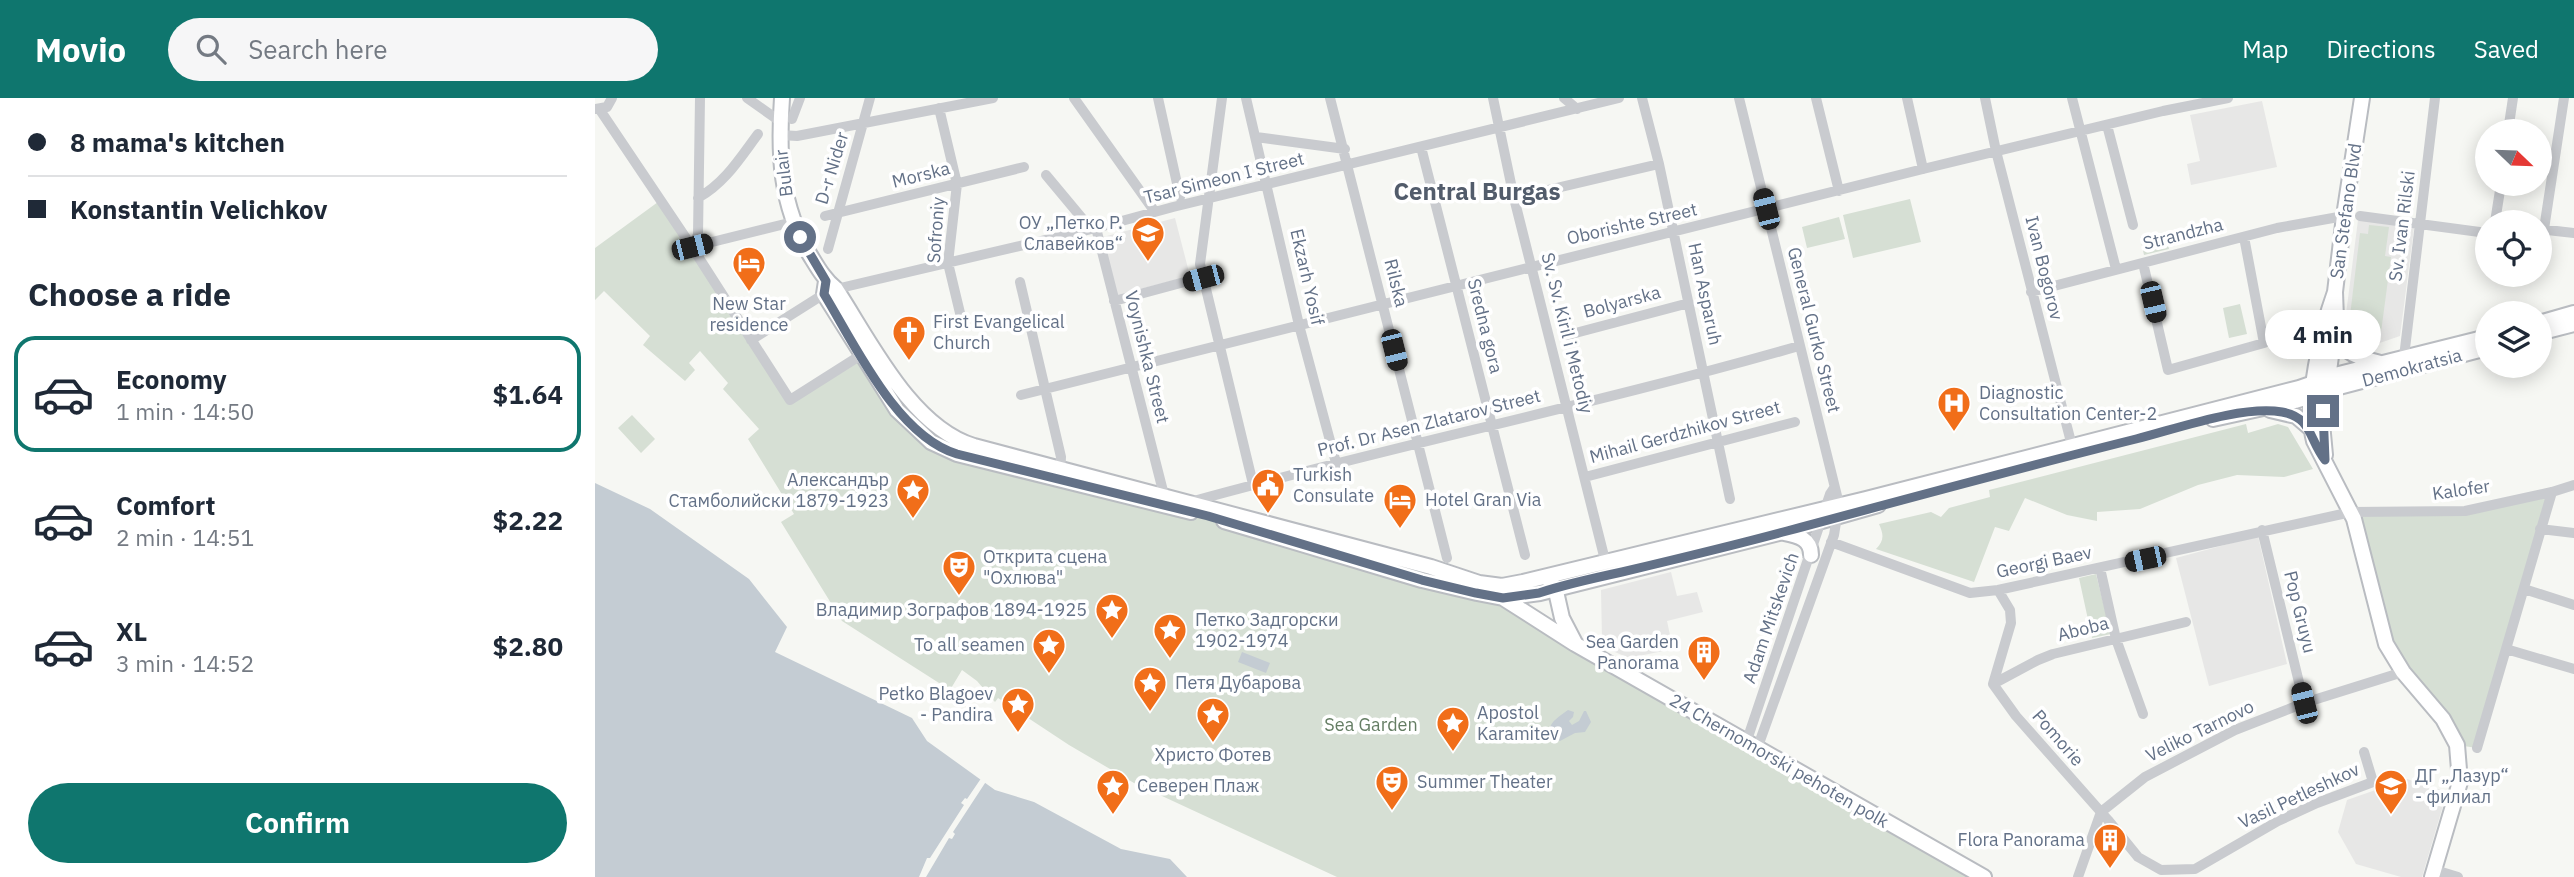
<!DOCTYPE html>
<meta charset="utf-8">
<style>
:root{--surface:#fff;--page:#f6f6f7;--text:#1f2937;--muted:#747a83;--line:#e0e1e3;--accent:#0f766e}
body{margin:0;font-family:"IBM Plex Sans",sans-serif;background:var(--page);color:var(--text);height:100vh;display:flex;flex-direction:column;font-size:26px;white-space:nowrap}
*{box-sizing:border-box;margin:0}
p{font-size:23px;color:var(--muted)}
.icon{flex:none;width:38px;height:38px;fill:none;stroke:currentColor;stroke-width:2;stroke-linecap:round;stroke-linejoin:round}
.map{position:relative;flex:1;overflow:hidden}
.details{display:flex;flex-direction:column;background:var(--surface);width:595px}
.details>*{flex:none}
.banner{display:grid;align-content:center;height:154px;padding:0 28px;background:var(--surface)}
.needle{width:46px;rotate:113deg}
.controls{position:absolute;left:1880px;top:21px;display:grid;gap:14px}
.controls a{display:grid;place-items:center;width:77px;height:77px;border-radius:50%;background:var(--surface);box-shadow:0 4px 18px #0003;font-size:35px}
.end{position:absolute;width:32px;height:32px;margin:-16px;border:9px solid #637187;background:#fff;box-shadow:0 0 0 4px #fff}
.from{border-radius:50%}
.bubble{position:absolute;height:49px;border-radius:24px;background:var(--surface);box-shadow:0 4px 18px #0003;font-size:23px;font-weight:700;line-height:49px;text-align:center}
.car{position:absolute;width:21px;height:42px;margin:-21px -10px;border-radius:9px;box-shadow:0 0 5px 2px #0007;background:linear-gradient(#222 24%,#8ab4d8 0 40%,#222 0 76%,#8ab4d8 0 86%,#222 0)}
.banner b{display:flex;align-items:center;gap:24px;height:66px;font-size:26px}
.banner b+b{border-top:2px solid var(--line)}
.banner i{width:18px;height:18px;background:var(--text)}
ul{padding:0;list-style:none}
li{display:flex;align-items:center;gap:21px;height:116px;margin:0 14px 10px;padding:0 14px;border:4px solid transparent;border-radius:21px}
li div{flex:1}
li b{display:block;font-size:26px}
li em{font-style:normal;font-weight:700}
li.selected{border-color:var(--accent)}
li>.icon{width:63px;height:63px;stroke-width:1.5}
h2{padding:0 28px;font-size:32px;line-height:84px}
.primary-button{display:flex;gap:14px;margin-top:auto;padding:14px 28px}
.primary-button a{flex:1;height:80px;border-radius:42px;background:var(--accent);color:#fff;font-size:28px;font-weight:700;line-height:80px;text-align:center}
header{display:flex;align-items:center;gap:42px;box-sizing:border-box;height:98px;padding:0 35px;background:var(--accent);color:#fff}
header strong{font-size:33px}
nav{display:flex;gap:38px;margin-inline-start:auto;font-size:24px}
.search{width:490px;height:63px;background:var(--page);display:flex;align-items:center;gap:18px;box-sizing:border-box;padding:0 24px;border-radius:38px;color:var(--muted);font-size:26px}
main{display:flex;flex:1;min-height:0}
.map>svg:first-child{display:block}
</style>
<header>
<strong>Movio</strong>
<div class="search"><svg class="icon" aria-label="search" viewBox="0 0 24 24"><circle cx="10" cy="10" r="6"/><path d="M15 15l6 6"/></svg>Search here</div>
<nav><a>Map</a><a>Directions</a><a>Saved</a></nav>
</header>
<main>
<section class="details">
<div class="banner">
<b><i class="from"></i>8 mama's kitchen</b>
<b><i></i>Konstantin Velichkov</b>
</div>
<h2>Choose a ride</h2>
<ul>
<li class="selected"><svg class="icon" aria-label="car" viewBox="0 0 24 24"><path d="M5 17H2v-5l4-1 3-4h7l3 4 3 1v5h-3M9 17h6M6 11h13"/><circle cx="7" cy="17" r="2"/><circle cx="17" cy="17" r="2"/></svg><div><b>Economy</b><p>1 min · 14:50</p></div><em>$1.64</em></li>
<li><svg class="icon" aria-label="car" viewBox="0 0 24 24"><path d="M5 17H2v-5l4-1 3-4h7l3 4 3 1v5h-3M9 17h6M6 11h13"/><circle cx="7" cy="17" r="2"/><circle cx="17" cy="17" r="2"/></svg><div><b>Comfort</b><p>2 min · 14:51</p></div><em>$2.22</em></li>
<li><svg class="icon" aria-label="car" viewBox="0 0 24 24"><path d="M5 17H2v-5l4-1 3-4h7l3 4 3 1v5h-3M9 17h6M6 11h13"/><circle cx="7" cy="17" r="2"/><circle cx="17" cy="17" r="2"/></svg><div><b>XL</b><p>3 min · 14:52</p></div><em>$2.80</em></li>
</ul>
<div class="primary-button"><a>Confirm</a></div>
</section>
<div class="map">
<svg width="1979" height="779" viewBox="0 0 1979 779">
<rect width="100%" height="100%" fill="#f6f7f3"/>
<path fill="#e7e7e6" d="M1667,3l15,66 -86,18 -4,-21 13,-3 -10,-46z
M580,120l15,58 -73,19 -14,-58z
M1763,122l56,8 -14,108 -32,11 -16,-9 -7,-16z
M1663,438l29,128 -78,22 -33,-128z
M1076,474l6,24 20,-4 6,20 -36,9 6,28 -44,9 -19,-8 -6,-5 -2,-6 -1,-49z
M1812,681l40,13 -25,85h-21l-45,-13 -18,-32 9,-32z"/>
<path fill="#d6dfd4" d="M1315,101l11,43 -68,16 -10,-43z
M63,104l131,202 69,-44 70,85 277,74 301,88 69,45 392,225h-630l-203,-94 -65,-38 -71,-47 -3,4 -18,-21 -15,-11 -12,20 -108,-69 -61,-99 13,-8 -46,-75 11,-10 -36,-40 5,-6 -28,-32 -11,12 6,7 -10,11 -42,-36 7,-9 -46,-45 -9,9v-52z
M1244,119l6,22 -38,9 -5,-21z
M1774,127l20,2 -4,29 6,1 -11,83c-16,-1 -22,-1 -31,-16l11,-91 8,1z
M1570,134l4,17 -25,6 -4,-18z
M1645,206l7,30 -18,4 -6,-30z
M37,317l23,24 -14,14 -23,-25z
M1651,326l2,9 30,-9 10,3 25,42 -29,8 -47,-2 -39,10 -58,24 -43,3v9l-30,-6 -42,-17 -16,33 -14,-4 -21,55 -98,-33c8,-8 8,-14 3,-25l52,-12 10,5 8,-9 41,-11 -1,-7z
M1957,394l-75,256 -20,-3 -63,-86 -43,-147 114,-1z
M1501,476l15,60 -19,4 -13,-60z"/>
<path fill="#c4ccd3" d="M0,385l55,26 99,70 38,48 -12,25 137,66 15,23 68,49 39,12 87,47 49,10 17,18h-592z
M647,554l28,11 -4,10 -28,-11z
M973,612l6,2 -1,5 -4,4 3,4 7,-4 5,-10h2l5,11 -6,10 -10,1 -15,8c-22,-12 -3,-23 8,-31z"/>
<path fill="#f6f7f3" d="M387,679l5,3 -34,52 2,2 -3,5 -3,-1 -23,39h-7l8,-19h3l34,-53 -3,-2 4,-5 2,1z"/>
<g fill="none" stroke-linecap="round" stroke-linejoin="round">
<defs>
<path id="major" d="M187,0c-4,56 -2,107 28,157 8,13 14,24 26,34 34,52 75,138 138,157l457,121 48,16 23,3 21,-4 343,-83 433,-111 40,-14 148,-37
M231,183l-2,13 73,116 34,32 26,12 234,58
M1740,194c-13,36 -31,112 -21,149l40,78 32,125 17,28 40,47 14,26 3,37 -28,95
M1944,225l35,-10
M1743,231c5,27 18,27 42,34
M1944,235l35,-9
M1675,312l26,6 14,12
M1618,321l82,-18 44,-14 148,-39
M1730,357l-3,-32 14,-104 -1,-27 9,-76 18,-118
M629,423l198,59 55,13 26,5 37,-5 243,-61 95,-27
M1189,435c15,3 27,6 27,22
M955,484l5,5 7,31 13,25
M908,500l72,46 409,233"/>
</defs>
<use href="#major" stroke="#b9bcc1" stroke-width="18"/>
<path stroke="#c9cbcf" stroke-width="10" d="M152,0l34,24
M479,0l81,114
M563,0l22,99
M627,0l-22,166 53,220
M651,0l53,227 37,138
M735,0l117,460
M898,0l21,100 93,370
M969,0l13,11
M1047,0l17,66 71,335
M1144,0l100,406 -5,31 -77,214
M1221,0l23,93
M1312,0l16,71
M1390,0l11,53 76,295
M1477,0l44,171
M344,10l18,76 -9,79 12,50
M0,11l12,-2 5,-9
M5,12l92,137 98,153 71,-45
M197,21l8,-21
M1512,27l26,100
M1913,33l5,-33
M185,37l17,1 196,-38
M661,39l89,12
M826,49l104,408
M451,77l40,48 1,7
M103,100c27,-15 42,-40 60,-64
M919,100l145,-34
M230,118l199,-49
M1765,118l127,17
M1900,124l6,-38
M501,130l68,267
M1944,131l35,4
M1949,131l20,-131
M97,149l6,-12 2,-137
M97,149l101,-25
M233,151l42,-151
M1548,165l25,107 96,-27 -20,-106
M425,184l41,175 -1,17
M1436,194l246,-64 67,-12
M519,203l89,-24
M969,238l125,-33
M156,242l73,-46 12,-5 260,-61 77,-21 446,-109
M1809,259l31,-259
M426,297l902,-226 240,-58 65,-13
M990,379l210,-55
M595,404c202,-56 407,-98 609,-156
M1945,431l34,4
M1667,432l42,173
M1236,444l139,51 28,-3 353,-78 114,-1 87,-19 22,-7
M1505,470l16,71 27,75
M1929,491l50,16
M1911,551l68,20
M1398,586l23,32 92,104 30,37 23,13 34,-1 83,-48 39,-18 56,-21 -9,-30
M1398,586l45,-24 15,-6 133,-32
M1398,586l18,-61 -1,-13 -12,-20
M1151,645l84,-249 4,-6
M1882,650l75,-256
M1840,772l23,7
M1483,779l23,-65 44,-35 90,-47 69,-27 99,-31"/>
<use href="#major" stroke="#fff" stroke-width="14"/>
</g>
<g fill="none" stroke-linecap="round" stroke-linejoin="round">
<path stroke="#637187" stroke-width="9" d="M205,139l26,44 -2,13c31,51 73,142 133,160l251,62 214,64 54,13 27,5 36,-5c27,-9 55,-15 83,-21 55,-13 110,-26 165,-41 116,-31 232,-63 349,-92 40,-10 106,-34 146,-27 30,5 27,28 43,48l-2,-49"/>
</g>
<defs>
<symbol id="school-pin" viewBox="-11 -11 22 30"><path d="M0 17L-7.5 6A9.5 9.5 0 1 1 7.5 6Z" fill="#f16e19" stroke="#fff"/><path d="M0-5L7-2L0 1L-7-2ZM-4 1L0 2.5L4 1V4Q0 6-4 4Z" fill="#fff"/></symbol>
<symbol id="hotel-pin" viewBox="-11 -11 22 30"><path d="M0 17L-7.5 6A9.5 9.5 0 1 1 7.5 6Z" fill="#f16e19" stroke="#fff"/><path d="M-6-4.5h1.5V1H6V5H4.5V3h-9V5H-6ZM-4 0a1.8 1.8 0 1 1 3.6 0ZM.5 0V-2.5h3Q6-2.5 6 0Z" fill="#fff"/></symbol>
<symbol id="church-pin" viewBox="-11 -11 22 30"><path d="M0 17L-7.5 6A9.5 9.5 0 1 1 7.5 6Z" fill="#f16e19" stroke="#fff"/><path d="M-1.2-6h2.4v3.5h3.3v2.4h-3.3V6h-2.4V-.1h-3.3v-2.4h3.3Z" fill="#fff"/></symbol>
<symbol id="hospital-pin" viewBox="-11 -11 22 30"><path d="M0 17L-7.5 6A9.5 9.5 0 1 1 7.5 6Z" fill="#f16e19" stroke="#fff"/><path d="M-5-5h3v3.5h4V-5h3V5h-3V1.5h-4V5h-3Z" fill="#fff"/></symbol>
<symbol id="civic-pin" viewBox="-11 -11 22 30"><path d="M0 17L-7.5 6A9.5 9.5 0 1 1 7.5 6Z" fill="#f16e19" stroke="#fff"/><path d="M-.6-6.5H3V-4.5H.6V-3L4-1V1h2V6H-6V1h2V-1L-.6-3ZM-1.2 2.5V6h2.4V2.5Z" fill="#fff"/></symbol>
<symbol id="sight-pin" viewBox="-11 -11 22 30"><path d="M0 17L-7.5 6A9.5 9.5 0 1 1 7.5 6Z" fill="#f16e19" stroke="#fff"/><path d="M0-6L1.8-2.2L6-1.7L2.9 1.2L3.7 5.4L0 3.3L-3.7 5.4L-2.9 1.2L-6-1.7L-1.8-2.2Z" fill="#fff"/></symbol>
<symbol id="theatre-pin" viewBox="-11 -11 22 30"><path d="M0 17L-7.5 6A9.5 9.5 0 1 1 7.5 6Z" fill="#f16e19" stroke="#fff"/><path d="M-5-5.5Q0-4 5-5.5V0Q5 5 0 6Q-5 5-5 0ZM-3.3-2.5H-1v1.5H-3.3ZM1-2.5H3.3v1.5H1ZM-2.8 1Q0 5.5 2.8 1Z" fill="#fff"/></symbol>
<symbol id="building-pin" viewBox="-11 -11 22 30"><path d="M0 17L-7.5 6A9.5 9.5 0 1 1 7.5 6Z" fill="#f16e19" stroke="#fff"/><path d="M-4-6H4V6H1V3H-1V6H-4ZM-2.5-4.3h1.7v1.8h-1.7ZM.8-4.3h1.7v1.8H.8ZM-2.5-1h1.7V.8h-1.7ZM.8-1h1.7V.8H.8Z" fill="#fff"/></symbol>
</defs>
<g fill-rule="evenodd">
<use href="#school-pin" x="534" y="116" width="38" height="52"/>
<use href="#hotel-pin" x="135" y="146" width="38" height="52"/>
<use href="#church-pin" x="295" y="215" width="38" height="52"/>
<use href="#hospital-pin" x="1340" y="286" width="38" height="52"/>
<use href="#civic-pin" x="654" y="368" width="38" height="52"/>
<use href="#sight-pin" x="299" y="373" width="38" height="52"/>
<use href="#hotel-pin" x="786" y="383" width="38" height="52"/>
<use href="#theatre-pin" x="345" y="450" width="38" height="52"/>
<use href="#sight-pin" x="498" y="493" width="38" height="52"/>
<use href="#sight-pin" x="556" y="513" width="38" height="52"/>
<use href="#sight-pin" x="435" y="528" width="38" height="52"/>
<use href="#building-pin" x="1090" y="535" width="38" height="52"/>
<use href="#sight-pin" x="536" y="566" width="38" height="52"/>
<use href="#sight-pin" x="404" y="587" width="38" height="52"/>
<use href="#sight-pin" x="599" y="597" width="38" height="52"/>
<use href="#sight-pin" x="839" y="606" width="38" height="52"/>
<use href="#theatre-pin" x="778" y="665" width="38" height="52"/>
<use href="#sight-pin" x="499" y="669" width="38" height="52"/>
<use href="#school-pin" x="1777" y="669" width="38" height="52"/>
<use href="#building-pin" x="1496" y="723" width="38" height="52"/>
</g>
<g text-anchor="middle" stroke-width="7" stroke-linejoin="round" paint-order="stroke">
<g font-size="18" fill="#637187" stroke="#fff">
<text transform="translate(237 70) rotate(-73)" y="6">D-r Nider</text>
<text transform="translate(189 75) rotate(-97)" y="6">Bulair</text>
<text transform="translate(326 77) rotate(-14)" y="6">Morska</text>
<text transform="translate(629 80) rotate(-14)" y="6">Tsar Simeon I Street</text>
<text transform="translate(1751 113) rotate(-82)" y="6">San Stefano Blvd</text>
<text transform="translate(1037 126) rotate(-13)" y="6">Oborishte Street</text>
<text transform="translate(1807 128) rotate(-83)" y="6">Sv. Ivan Rilski</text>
<text transform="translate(341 132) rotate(-86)" y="6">Sofroniy</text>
<text transform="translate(1588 136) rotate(-14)" y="6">Strandzha</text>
<text transform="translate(1449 170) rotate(76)" y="6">Ivan Bogorov</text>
<text transform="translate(712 179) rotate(77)" y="6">Ekzarh Yosif</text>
<text transform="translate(801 185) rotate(76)" y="6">Rilska</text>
<text transform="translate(1110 196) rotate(78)" y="6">Han Asparuh</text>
<text transform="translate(1027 204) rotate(-15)" y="6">Bolyarska</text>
<text transform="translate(890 228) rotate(76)" y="6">Sredna gora</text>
<text transform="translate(1219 232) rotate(76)" y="6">General Gurko Street</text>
<text transform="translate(972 235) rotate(76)" y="6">Sv. Sv. Kiril i Metodiy</text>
<text transform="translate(552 259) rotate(76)" y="6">Voynishka Street</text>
<text transform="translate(1817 270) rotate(-15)" y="6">Demokratsia</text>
<text transform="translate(834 325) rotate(-14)" y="6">Prof. Dr Asen Zlatarov Street</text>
<text transform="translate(1090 334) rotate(-15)" y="6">Mihail Gerdzhikov Street</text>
<text transform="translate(1866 392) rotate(-8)" y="6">Kalofer</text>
<text transform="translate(1449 464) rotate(-12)" y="6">Georgi Baev</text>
<text transform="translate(1705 514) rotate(76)" y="6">Pop Gruyu</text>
<text transform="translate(1176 520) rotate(-71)" y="6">Adam Mitskevich</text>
<text transform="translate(1488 531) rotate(-14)" y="6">Aboba</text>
<text transform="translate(1605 633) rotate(-26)" y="6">Veliko Tarnovo</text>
<text transform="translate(1463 640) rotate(49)" y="6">Pomorie</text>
<text transform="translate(1184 663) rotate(30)" y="6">24 Chernomorski pehoten polk</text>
<text transform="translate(1704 698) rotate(-25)" y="6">Vasil Petleshkov</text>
</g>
<g font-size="18" fill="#637187" stroke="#fff" text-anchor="start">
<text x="528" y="131" text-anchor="end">ОУ „Петко Р.<tspan x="528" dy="21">Славейков“</tspan></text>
<text x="154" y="212" text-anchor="middle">New Star<tspan x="154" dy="21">residence</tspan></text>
<text x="338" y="230">First Evangelical<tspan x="338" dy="21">Church</tspan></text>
<text x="1384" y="301">Diagnostic<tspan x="1384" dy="21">Consultation Center-2</tspan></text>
<text x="698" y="383">Turkish<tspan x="698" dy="21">Consulate</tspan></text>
<text x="294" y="388" text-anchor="end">Александър<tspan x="294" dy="21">Стамболийски 1879-1923</tspan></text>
<text x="830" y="408">Hotel Gran Via</text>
<text x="388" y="465">Открита сцена<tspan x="388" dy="21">"Охлюва"</tspan></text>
<text x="492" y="518" text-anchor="end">Владимир Зографов 1894-1925</text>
<text x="600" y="528">Петко Задгорски<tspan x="600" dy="21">1902-1974</tspan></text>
<text x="1084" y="550" text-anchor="end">Sea Garden<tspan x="1084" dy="21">Panorama</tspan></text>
<text x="430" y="553" text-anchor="end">To all seamen</text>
<text x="580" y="591">Петя Дубарова</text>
<text x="398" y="602" text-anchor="end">Petko Blagoev<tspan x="398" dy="21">- Pandira</tspan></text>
<text x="882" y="621">Apostol<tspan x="882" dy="21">Karamitev</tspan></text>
<text x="618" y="663" text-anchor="middle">Христо Фотев</text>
<text x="1820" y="684">ДГ „Лазур“<tspan x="1820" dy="21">- филиал</tspan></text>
<text x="822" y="690">Summer Theater</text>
<text x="542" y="694">Северен Плаж</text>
<text x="1490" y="748" text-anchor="end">Flora Panorama</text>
</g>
<g font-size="18" fill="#647d63" stroke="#fff">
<text x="776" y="633">Sea Garden</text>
</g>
<g font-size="24" font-weight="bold" fill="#525c6b" stroke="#fff">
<text x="882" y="102">Central Burgas</text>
</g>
</g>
</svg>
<div class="controls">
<a><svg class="needle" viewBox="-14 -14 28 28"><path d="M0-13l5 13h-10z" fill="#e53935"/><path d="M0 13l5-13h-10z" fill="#747a83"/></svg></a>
<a><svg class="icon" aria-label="locate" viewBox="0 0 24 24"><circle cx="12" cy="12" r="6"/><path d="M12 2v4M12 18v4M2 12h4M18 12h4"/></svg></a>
<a><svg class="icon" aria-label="layers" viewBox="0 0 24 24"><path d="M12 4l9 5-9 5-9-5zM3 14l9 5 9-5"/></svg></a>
</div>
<i class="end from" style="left:205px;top:139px"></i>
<i class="end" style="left:1728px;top:313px"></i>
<div class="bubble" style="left:1670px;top:212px;width:116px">4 min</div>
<i class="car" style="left:1171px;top:111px;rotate:346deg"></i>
<i class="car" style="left:97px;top:149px;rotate:76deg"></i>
<i class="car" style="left:608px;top:180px;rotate:255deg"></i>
<i class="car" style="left:1558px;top:204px;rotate:167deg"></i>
<i class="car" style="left:799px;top:252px;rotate:166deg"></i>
<i class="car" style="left:1550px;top:461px;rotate:258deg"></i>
<i class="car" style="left:1709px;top:605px;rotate:346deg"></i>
</div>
</main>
